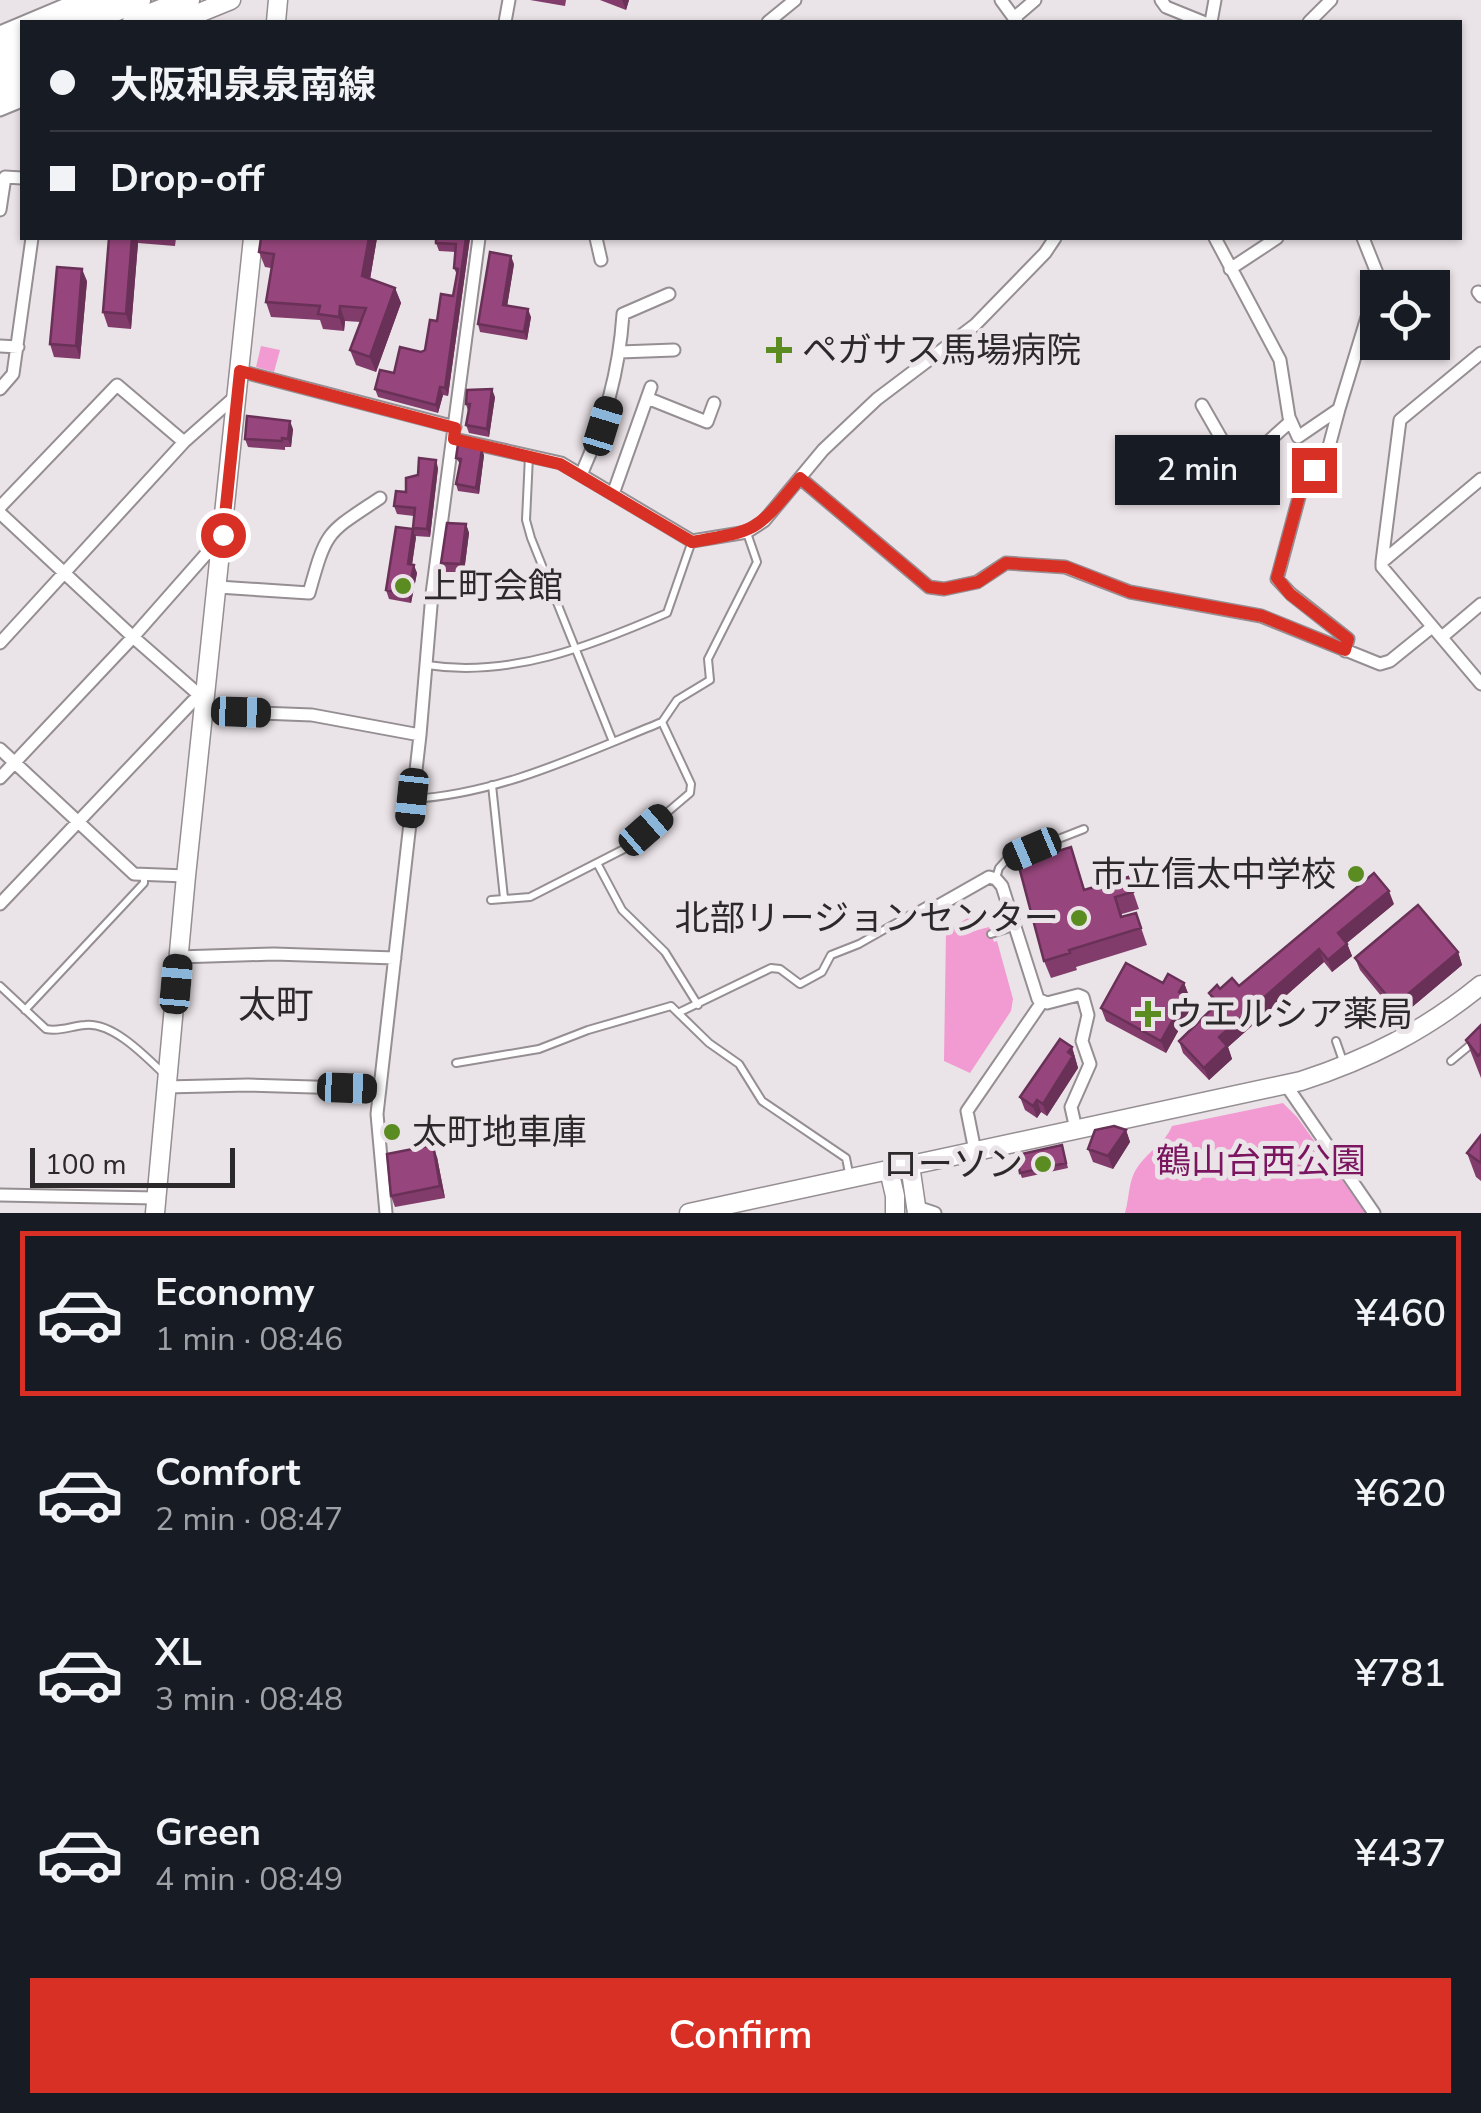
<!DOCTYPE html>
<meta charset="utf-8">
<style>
:root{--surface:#171b24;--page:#242831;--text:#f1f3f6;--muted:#9ea1a6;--line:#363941;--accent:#d93025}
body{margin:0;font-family:"Nunito Sans","Noto Sans JP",sans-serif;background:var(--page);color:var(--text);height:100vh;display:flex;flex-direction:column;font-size:38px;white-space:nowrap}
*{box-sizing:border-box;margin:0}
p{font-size:32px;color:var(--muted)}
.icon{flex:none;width:55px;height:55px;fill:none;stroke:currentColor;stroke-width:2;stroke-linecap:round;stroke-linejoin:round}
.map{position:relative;height:1213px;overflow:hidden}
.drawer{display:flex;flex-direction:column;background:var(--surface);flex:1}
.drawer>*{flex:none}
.guide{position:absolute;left:20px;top:20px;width:1442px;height:220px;border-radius:0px;box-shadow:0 2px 8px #0004;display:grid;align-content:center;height:220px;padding:0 30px;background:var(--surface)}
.buttons{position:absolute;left:1360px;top:270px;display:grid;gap:20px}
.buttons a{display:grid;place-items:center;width:90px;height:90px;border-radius:0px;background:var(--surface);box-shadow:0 2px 8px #0004;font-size:50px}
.scale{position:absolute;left:30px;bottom:25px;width:205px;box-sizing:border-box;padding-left:10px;border:5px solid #2c292b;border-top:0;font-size:28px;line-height:35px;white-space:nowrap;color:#2c292b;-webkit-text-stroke:8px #eae3e7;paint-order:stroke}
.end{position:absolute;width:45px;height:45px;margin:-22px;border:12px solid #d93025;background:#fff;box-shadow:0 0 0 5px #fff}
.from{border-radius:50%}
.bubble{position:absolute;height:70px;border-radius:0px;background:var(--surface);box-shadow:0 2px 8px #0004;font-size:32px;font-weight:600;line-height:70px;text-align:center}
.car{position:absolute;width:30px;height:60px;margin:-30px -15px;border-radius:12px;box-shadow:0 0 8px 2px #0007;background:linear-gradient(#222 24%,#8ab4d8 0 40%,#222 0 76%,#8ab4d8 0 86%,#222 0)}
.guide b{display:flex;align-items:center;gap:35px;height:95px;font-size:38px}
.guide b+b{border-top:2px solid var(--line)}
.guide i{width:25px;height:25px;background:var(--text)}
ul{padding:18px 0 0;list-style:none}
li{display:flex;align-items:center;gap:30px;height:165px;margin:0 20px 15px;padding:0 10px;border:5px solid transparent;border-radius:0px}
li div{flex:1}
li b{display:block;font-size:38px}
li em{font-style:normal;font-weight:600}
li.current{border-color:var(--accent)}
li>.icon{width:90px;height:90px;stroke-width:1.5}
.action{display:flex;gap:20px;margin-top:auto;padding:20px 30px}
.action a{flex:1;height:115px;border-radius:0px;background:var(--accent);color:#fff;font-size:40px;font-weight:600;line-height:115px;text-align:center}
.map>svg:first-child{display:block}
</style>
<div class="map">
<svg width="1481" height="1213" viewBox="0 0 1481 1213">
<rect width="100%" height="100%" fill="#eae3e7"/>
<path fill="#f29ad2" d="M261,346l19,4 -6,22 -18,-5z
M969,917l5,14 15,-4 5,15 3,-1 16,58 -2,12 -41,62 -26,-12 2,-129z
M1283,1103l14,14 69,96h-241c5,-17 3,-34 14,-48 11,-15 26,-22 33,-39z"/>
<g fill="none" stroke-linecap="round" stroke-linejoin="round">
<defs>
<path id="lane" d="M529,456l-3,64 5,18 82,204
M427,665c84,13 164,-19 240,-52l25,-72
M492,785l12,113
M412,799c88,-5 170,-45 250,-77
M597,863l25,47 43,42 33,53
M996,878l3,-10 8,-9 77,-30
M491,900l39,-3 94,-48 66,-56 1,-9 -29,-62 15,-22 33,-20 -2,-21 49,-97 -10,-29
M991,934l22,-7
M0,986l46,43c14,3 25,-3 39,-4 28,-3 60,31 79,49
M25,1010l119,-127v-9
M680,1012l91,-44 9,1 20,15 22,-12 9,-17 28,-11 72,-41 7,3
M1336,1041l7,20
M1451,1061l30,-25
M456,1063l83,-14 49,-19 83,-24 38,37 30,21 23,37 84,57 4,20"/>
<path id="street" d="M1001,0l16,22
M1161,0l5,7 37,15
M1014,18l21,-18
M505,22l4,-22
M768,22l27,-22
M1211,22l4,-22
M1309,22l22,-22
M0,32l76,-32
M0,110l22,-9
M0,210l5,-33 17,1
M596,238l5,22
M1215,238l65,122 9,57 9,20 41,-28 40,-131 -16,-40
M1230,269l47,-31
M1478,292l3,4
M0,346l18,1
M620,352l54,-2
M1481,353l-81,67 -18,142v5l99,117
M240,371l215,56
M0,389l13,-15 19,-136
M647,398l60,24 7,-19
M1202,405l43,75
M1339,409l-12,45 -25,32 -25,93 14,15 57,45 -3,12
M454,439l107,24 131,78 55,-9 17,-11 59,-71 54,-51 98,-74 70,-72 10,-15
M1239,468l52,-47
M581,475c24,-54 38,-102 42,-161l46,-20
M800,478l129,109 15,2 33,-7 29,-19 59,4 65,25 131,24 119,48 10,-3 42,-34
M613,494l38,-107
M0,507l117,-122 67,57
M0,513l133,124 89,-101
M1382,562l99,-83
M218,587l91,6c18,-64 17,-59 71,-95
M1442,637l39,-33
M0,643l184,-201 53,-47
M205,711l107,4 108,20
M0,749l134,125 52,2
M0,778l133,-141 72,63
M0,904l193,-203 12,-1
M938,906l51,-29 7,2 6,7 36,113 9,4 31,-8 5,2 5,18 -6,26 8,23 -19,43 5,22
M178,957l96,-3 121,4
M1286,1085l88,128
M166,1087l82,-2 132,4
M975,1151l-8,-40 75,-109
M0,1195l156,3
M917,1207l18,6
M386,1213l-9,-99 43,-379 12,-141 47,-356"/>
<path id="secondary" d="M689,1213l612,-132c68,-22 125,-51 180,-96"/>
<path id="primary" d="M50,22l53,-22
M177,22l54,-22
M276,22l2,-22
M0,44l22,-10
M0,97l22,-10
M910,1165l7,48
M889,1170l6,26v17
M155,1213l31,-337 67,-638"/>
<path id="highway" d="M85,22l54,-22
M134,22l54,-22
M0,57l22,-9
M0,78l22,-9"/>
</defs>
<use href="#lane" stroke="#958e92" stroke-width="10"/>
<use href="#street" stroke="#958e92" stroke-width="15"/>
<use href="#secondary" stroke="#958e92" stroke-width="21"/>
<use href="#primary" stroke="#958e92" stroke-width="21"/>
<use href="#highway" stroke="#958e92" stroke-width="26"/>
<use href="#lane" stroke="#fff" stroke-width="6"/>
<use href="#street" stroke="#fff" stroke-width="11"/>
<use href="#secondary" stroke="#fff" stroke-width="18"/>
<use href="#primary" stroke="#fff" stroke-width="18"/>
<use href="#highway" stroke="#fff" stroke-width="22"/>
</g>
<path fill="#813c6b" d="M530,0h36l-1,6z
M600,0h29l-3,10z
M102,238h74l-1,8 -37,-3 -7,86 -23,-2 -5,-15 6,-72 -6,-1z
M377,238l-7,41 25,9 6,15 -25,69 -20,-7 -6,-15 11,-28 -16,-1 -1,10 -21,-2 -3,-9 -49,-3 -5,-15 5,-34 -6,-1 -6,-15z
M470,238l-22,158 -5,-1 -5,18 -60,-16 -3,-8 50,-39 28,-54 4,-21 -3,-7 2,-16 -17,-1 -3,-8z
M514,264l-7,42 24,11 -4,23 -47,-8 -2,-8z
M87,281l-7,78 -26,-2 -4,-13z
M495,397l-6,40 -20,-4 -3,-8 2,-14 -2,-7z
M293,429l-2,18h-6v3l-37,-3 -3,-8z
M484,455l-5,39 -21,-3 -2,-7 4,-20 -4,-6z
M438,468l-8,69 -15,-1 -2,-8 1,-12 -17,-2 -3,-8 24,-31z
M466,524l3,9 -5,39h-20l-3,-9z
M416,537l-4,27 5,9 -6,30 -22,-4 -3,-9z
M1071,847l14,43 43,-13 11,32 -17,5v3l14,-4 11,32 -71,22 1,3 -26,8 -7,-17z
M1394,904l-47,39 5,13 -20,16 -8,-10 -96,85 4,12 -23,21 -26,-27 -4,-12 36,-34 -6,-14 11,-4 19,-3z
M1458,952l4,13 -63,53 -39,-48 -5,-12z
M1184,983l5,13 -2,3 4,9 -25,45 -60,-32 -5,-13z
M1481,1025v53l-15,-38z
M1072,1047l6,21 -31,48 -6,-4 -4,6 -12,-8 -5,-13z
M1126,1130l4,12 -17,27 -20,-7 -5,-13z
M1481,1135v46l-5,-4 -9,-24z
M1062,1145l6,23 -46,10 -2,-5z
M437,1157l8,41 -50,9 -4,-11z"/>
<path fill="#693157" d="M622,0h7l-3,10z
M132,238h5l1,5 -7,86 -5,-15z
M369,238h8l-9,53 -6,-15z
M466,238h4l-22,158 -3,-8z
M511,256l3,8 -8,49 -3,-8z
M82,269l5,12 -7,78 -4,-13z
M395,288l6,15 -25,69 -6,-15z
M340,306l5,15 -1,10 -5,-14z
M528,309l3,8 -4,23 -3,-8z
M440,387l3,8 -5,18 -2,-8z
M492,389l3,8 -6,40 -2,-8z
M290,421l3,8 -2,18 -3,-8z
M482,449l2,6 -5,39 -3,-6z
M436,460l2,8 -8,69 -3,-8z
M466,524l3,9 -5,39 -3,-8z
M413,529l3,8 -5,35 -3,-8z
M414,565l3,8 -6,30 -3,-8z
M1389,891l5,13 -51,42 -5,-13z
M1347,944l5,12 -20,16 -4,-12z
M1319,949l5,13 -96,85 4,12 -23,21 -5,-12 15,-31z
M1458,952l4,13 -63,53 -4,-13z
M1184,983l5,13 -2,3 4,9 -25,45 -5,-12 18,-49z
M1072,1047l6,21 -31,48 -4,-12z
M1037,1100l4,12 -4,6 -4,-12z
M1126,1130l4,12 -17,27 -5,-13z
M433,1145l4,12 8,41 -5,-12z"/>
<path fill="#96467c" stroke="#693157" stroke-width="2.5" d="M109,238h23l-6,76 -23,-2z
M261,238h108l-7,38 33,12 -25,69 -20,-7 16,-42 -26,-2 -1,11 -21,-3 2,-8 -54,-4 8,-48 -15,-2z
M436,238h30l-21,150 -5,-1 -4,18 -61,-16 5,-19 14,3 6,-26 21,5 4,-2 5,-30 7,1 4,-27 12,2 5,-27 -4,-1 2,-24 -20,-1z
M490,252l21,4 -8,49 25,4 -4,23 -46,-8z
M57,267l25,2 -6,77 -26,-2z
M492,389l-5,40 -21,-4 4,-21h-4l1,-14z
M247,416l43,5 -2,18 -6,-1v3l-37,-2z
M458,444l24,5 -6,39 -20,-4 5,-25 -5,-1z
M419,458l17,2 -9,69 -14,-1 2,-20 -21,-2 2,-15 10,1v-14l12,-3z
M447,523l19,1 -5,40 -20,-1z
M396,527l17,2 -5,35 6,1 -6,30 -22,-5z
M1071,847l13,43 44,-13 5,15 -18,5 6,20 15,-4 5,15 -72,22 1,3 -26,8 -26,-98z
M1374,873l15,18 -51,42 9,11 -19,16 -9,-11 -100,88 8,9 -23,22 -25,-27 39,-38 -9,-10 8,-8 3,4 12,-11 7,8z
M1418,905l40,47 -63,53 -40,-47z
M1126,963l37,20 5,-9 16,9 -5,9 7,4 -25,45 -60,-33z
M1481,1025v28l-3,3 -12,-16z
M1060,1039l12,8 -4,5 5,4 -30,48 -6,-4 -4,6 -13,-9z
M1114,1126l12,4 -18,26 -20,-7 7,-19z
M1481,1135v28l-14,-10z
M433,1145l7,41 -49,10 -4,-42z
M1062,1145l4,18 -46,10 -3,-18z"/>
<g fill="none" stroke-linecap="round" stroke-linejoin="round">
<path stroke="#d93025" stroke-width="12" d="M223,535l17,-164 215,57 -1,11 106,25 132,78c68,-12 64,-11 108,-64l129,109 15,2 34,-7 28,-19 60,4 64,25 132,24 83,34 3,-11 -58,-45 -13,-16 25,-92 12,-16"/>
</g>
<g fill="#5b8c22" stroke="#eae3e7" stroke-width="4">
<path d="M774 335h10v10h10v10h-10v10h-10v-10h-10v-10h10z"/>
<circle cx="403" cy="586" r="10"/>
<circle cx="1356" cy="874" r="10"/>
<circle cx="1079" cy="918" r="10"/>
<path d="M1143 999h10v10h10v10h-10v10h-10v-10h-10v-10h10z"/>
<circle cx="392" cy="1132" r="10"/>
<circle cx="1043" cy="1164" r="10"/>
</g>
<g text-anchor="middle" stroke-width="10" stroke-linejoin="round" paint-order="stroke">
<g font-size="35" fill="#2c292b" stroke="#eae3e7" text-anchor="start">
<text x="802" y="362">ペガサス馬場病院</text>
<text x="423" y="598">上町会館</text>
<text x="1336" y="886" text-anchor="end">市立信太中学校</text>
<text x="1059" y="930" text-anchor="end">北部リージョンセンター</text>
<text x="1168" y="1026">ウエルシア薬局</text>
<text x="412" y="1144">太町地車庫</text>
<text x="1023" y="1176" text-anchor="end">ローソン</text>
</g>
<g font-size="35" fill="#7b1560" stroke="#eae3e7">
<text x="1261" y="1173">鶴山台西公園</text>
</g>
<g font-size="38" fill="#2c292b" stroke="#eae3e7">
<text x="276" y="1018">太町</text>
</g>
</g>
</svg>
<div class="buttons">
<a><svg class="icon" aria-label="locate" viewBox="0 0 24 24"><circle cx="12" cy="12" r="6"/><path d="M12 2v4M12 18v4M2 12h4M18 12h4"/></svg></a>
</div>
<div class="scale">100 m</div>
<i class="end from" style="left:223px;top:535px"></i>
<i class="end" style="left:1314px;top:470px"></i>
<div class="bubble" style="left:1115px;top:435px;width:165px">2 min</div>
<i class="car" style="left:603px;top:426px;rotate:17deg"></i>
<i class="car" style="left:241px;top:712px;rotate:92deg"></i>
<i class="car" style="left:412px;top:798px;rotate:186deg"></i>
<i class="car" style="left:646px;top:830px;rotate:49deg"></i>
<i class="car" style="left:1032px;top:849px;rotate:247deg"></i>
<i class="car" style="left:176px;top:984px;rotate:5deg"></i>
<i class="car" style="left:347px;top:1088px;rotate:92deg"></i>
<div class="guide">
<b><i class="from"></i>大阪和泉泉南線</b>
<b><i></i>Drop-off</b>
</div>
</div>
<section class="drawer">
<ul>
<li class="current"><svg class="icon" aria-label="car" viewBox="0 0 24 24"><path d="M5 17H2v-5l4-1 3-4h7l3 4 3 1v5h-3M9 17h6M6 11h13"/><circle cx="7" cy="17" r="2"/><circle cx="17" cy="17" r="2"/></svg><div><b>Economy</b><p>1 min · 08:46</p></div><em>¥460</em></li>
<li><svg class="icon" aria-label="car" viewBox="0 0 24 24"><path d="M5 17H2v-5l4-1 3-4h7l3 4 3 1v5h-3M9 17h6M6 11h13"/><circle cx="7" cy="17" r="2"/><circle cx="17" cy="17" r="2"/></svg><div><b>Comfort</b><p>2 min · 08:47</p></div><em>¥620</em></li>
<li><svg class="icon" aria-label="car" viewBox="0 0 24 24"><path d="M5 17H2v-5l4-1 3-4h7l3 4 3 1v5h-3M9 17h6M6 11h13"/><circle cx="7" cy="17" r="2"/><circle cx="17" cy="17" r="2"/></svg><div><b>XL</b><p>3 min · 08:48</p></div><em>¥781</em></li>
<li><svg class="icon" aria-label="car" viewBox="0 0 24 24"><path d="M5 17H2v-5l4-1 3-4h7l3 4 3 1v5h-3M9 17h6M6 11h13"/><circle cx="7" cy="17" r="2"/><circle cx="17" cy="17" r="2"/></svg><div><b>Green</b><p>4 min · 08:49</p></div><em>¥437</em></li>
</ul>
<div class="action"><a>Confirm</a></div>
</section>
